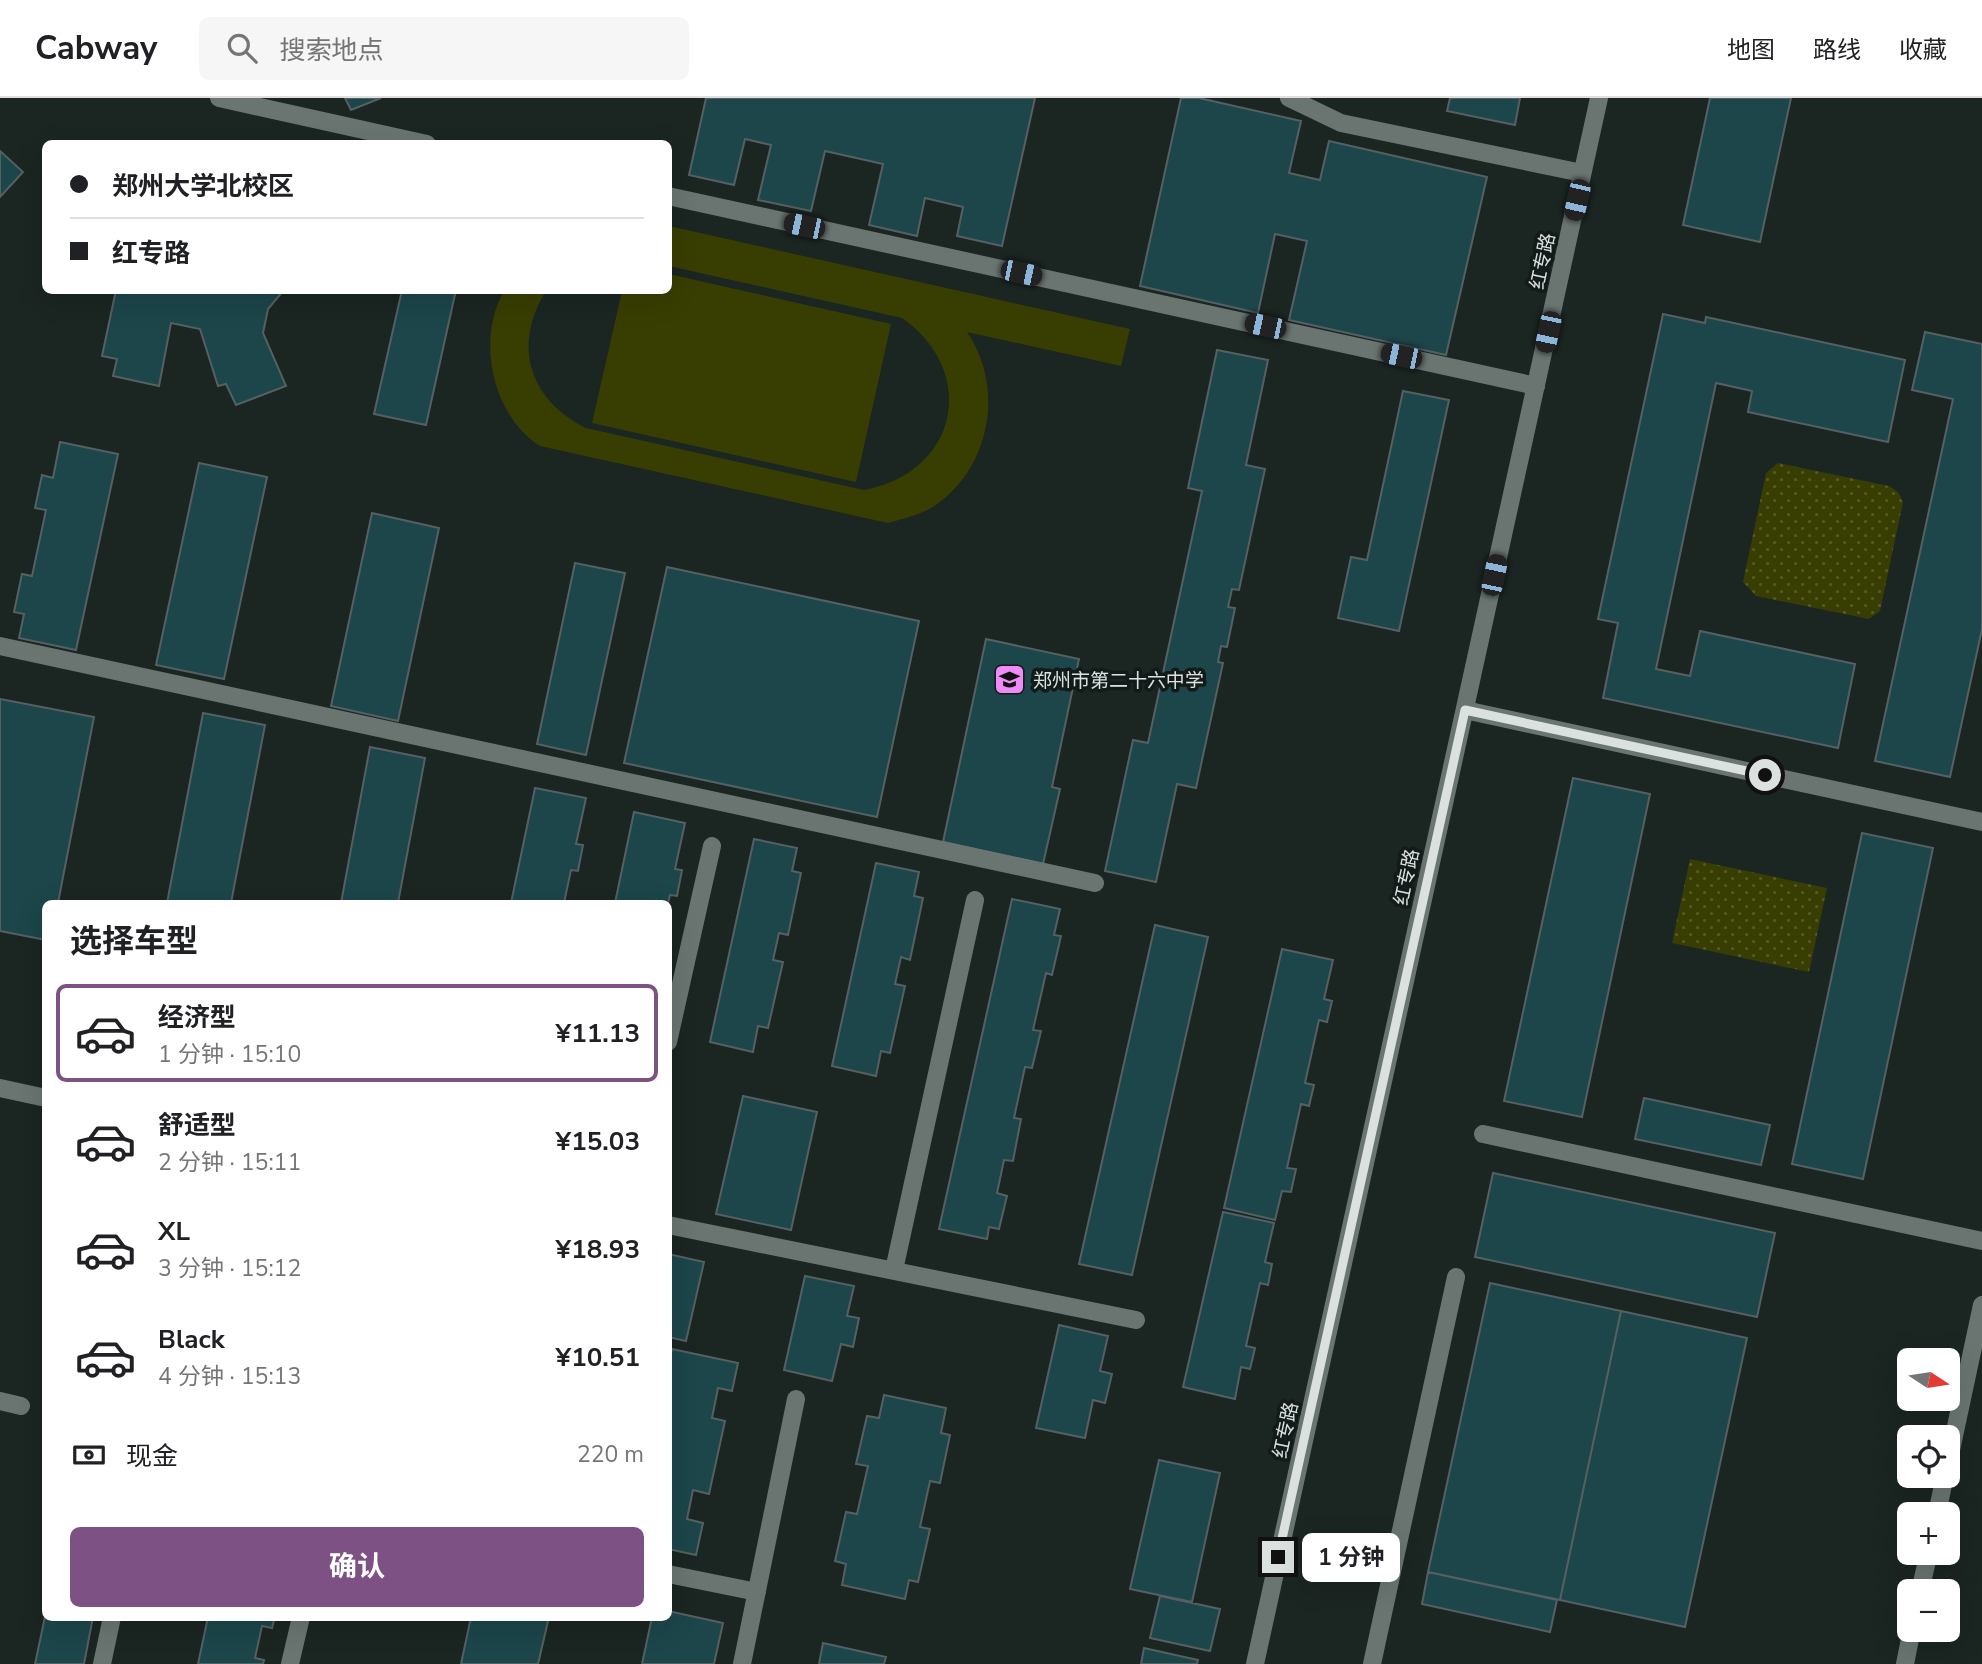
<!DOCTYPE html>
<html lang="zh">
<meta charset="utf-8">
<style>
:root{--surface:#fff;--page:#f6f6f6;--text:#202124;--muted:#757577;--line:#e0e0e0;--accent:#7d5183}
body{margin:0;font-family:"Nunito Sans","Noto Sans SC",sans-serif;background:var(--page);color:var(--text);height:100vh;display:flex;flex-direction:column;font-size:26px;white-space:nowrap}
*{box-sizing:border-box;margin:0}
p{font-size:23px;color:var(--muted)}
.icon{flex:none;width:38px;height:38px;fill:none;stroke:currentColor;stroke-width:2;stroke-linecap:round;stroke-linejoin:round}
.map{position:relative;flex:1;overflow:hidden}
.sheet{position:absolute;left:42px;top:802px;width:630px;height:721px;display:flex;flex-direction:column;background:var(--surface);border-radius:10px;box-shadow:0 7px 28px #0002}
.sheet>*{flex:none}
.top-card{position:absolute;left:42px;top:42px;width:630px;height:154px;border-radius:10px;box-shadow:0 7px 28px #0002;display:grid;align-content:center;height:154px;padding:0 28px;background:var(--surface)}
.needle{width:46px;rotate:102deg}
.tools{position:absolute;left:1897px;top:1250px;display:grid;gap:14px}
.tools a{display:grid;place-items:center;width:63px;height:63px;border-radius:10px;background:var(--surface);box-shadow:0 7px 28px #0002;font-size:35px}
.end{position:absolute;width:32px;height:32px;margin:-16px;border:9px solid #dae1df;background:#111;box-shadow:0 0 0 4px #111}
.from{border-radius:50%}
.bubble{position:absolute;height:49px;border-radius:10px;background:var(--surface);box-shadow:0 7px 28px #0002;font-size:23px;font-weight:700;line-height:49px;text-align:center}
.car{position:absolute;width:21px;height:42px;margin:-21px -10px;border-radius:9px;box-shadow:0 0 5px 2px #0007;background:linear-gradient(#222 24%,#8ab4d8 0 40%,#222 0 76%,#8ab4d8 0 86%,#222 0)}
.top-card b{display:flex;align-items:center;gap:24px;height:66px;font-size:26px}
.top-card b+b{border-top:2px solid var(--line)}
.top-card i{width:18px;height:18px;background:var(--text)}
ul{padding:0;list-style:none}
li{display:flex;align-items:center;gap:21px;height:98px;margin:0 14px 10px;padding:0 14px;border:4px solid transparent;border-radius:10px}
li div{flex:1}
li b{display:block;font-size:26px}
li em{font-style:normal;font-weight:700}
li.current{border-color:var(--accent)}
li>.icon{width:63px;height:63px;stroke-width:1.5}
h2{padding:0 28px;font-size:32px;line-height:84px}
.pay{display:flex;align-items:center;gap:18px;height:77px;padding:0 28px;font-size:26px}
.pay p{margin-inline-start:auto}
.action{display:flex;gap:14px;margin-top:auto;padding:14px 28px}
.action a{flex:1;height:80px;border-radius:10px;background:var(--accent);color:#fff;font-size:28px;font-weight:700;line-height:80px;text-align:center}
header{display:flex;align-items:center;gap:42px;box-sizing:border-box;height:98px;padding:0 35px;background:var(--surface);border-bottom:2px solid var(--line)}
header strong{font-size:33px}
nav{display:flex;gap:38px;margin-inline-start:auto;font-size:24px}
.search{width:490px;height:63px;background:var(--page);display:flex;align-items:center;gap:18px;box-sizing:border-box;padding:0 24px;border-radius:10px;color:var(--muted);font-size:26px}
.map>svg:first-child{display:block}
</style>
<header>
<strong>Cabway</strong>
<div class="search"><svg class="icon" aria-label="search" viewBox="0 0 24 24"><circle cx="10" cy="10" r="6"/><path d="M15 15l6 6"/></svg>搜索地点</div>
<nav><a>地图</a><a>路线</a><a>收藏</a></nav>
</header>
<div class="map">
<svg width="1982" height="1566" viewBox="0 0 1982 1566">
<defs>
<pattern id="green-dots" width="8" height="8" patternUnits="userSpaceOnUse" patternTransform="scale(1.75)"><rect width="8" height="8" fill="#383e01"/><path d="M2 2h.1M6 6h.1" fill="none" stroke="#545a26" stroke-width="1.8" stroke-linecap="round"/></pattern>
</defs>
<rect width="100%" height="100%" fill="#1b2522"/>
<path fill="url(#green-dots)" d="M1778,365l111,23 9,6 5,10 -23,109 -11,8 -113,-23 -13,-14 23,-109z
M1690,761l137,29 -18,84 -137,-29z"/>
<path fill="#383e01" d="M669,128l461,103 -9,37 -154,-34c38,55 24,137 -34,175 -14,8 -30,12 -45,16l-348,-77c-48,-30 -64,-107 -36,-155h42c-34,54 -17,109 40,137l278,62c93,-17 116,-117 38,-172l-233,-52z
M669,176l222,50 -35,158 -264,-59 30,-132 46,-1z"/>
<path fill="#1c464a" stroke="#556062" stroke-width="2" d="M345,0h36l-30,12z
M706,0h329l-33,148 -45,-10 6,-29 -38,-9 -8,38 -48,-11 14,-61 -58,-13 -14,60 -53,-11 13,-55 -26,-6 -11,46 -45,-10z
M1181,0h18l102,23 -12,52 31,7 9,-39 158,36 -41,178 -157,-35 18,-79 -32,-7 -17,79 -118,-27z
M1450,0h70l-5,27 -68,-14z
M1710,0h81l-31,144 -77,-17z
M0,53l23,21 -23,25z
M116,192h168l-16,19 -5,24 23,53 -50,19 -10,-21 -8,2 -18,-57 -29,-6 -12,63 -46,-10 4,-17 -15,-3z
M402,192h54l-30,135 -52,-11z
M1663,216l42,9 1,-6 199,43 -17,82 -140,-30 4,-21 -36,-8 -60,286 34,7 10,-45 155,33 -17,84 -235,-50 15,-75 -20,-4z
M1925,234l57,12v285l-32,148 -75,-16 78,-362 -41,-9z
M1217,252l51,10 -22,105 19,4 -26,121 -7,-1 -4,18 7,1 -8,39 -6,-1 -3,16 5,1 -27,125 -19,-4 -21,98 -51,-11 28,-131 15,3 54,-252 -14,-3z
M1403,293l46,9 -50,231 -61,-13 13,-61 16,3z
M60,344l58,12 -42,196 -57,-12 5,-24 -10,-2 8,-38 10,2 14,-66 -11,-2 7,-33 11,3z
M199,365l68,14 -43,202 -68,-14z
M372,415l67,15 -41,193 -67,-15z
M575,465l50,10 -39,182 -49,-11z
M667,469l252,54 -42,196 -253,-54z
M986,541l93,20 -27,128 8,2 -17,75 -100,-22z
M0,601l94,18 -36,186h-12v37l-46,-9z
M203,615l62,12 -34,178h-64z
M370,649l55,11 -27,145h-57z
M1573,680l77,16 -68,323 -78,-16z
M535,690l51,10 -10,46 7,1 -5,26 -7,-1 -7,33h-53z
M634,714l51,11 -10,46 7,1 -5,26 -7,-1 -2,8h-53z
M1862,735l71,15 -70,331 -71,-15z
M754,741l43,9 -5,23 9,2 -13,62 -9,-2 -6,27 10,2 -15,66 -10,-2 -5,26 -43,-10z
M876,765l43,9 -5,24 9,2 -13,62 -9,-3 -6,27 10,2 -15,67 -9,-2 -5,25 -44,-10z
M1012,801l48,10 -6,26 7,1 -9,39 -6,-2 -13,57 8,1 -9,37 -7,-1 -11,51 7,1 -8,42 -9,-1 -7,33 10,3 -8,33 -10,-2 -2,12 -48,-10z
M1155,827l53,12 -76,338 -53,-11z
M1282,851l51,11 -9,39 8,2 -5,21 -8,-2 -14,63 9,2 -5,21 -8,-2 -14,64 9,1 -5,23 -9,-1 -7,29 -51,-12z
M743,998l74,16 -26,118 -75,-16z
M1644,1000l126,27 -9,40 -126,-26z
M1493,1075l282,60 -18,84 -282,-60z
M1223,1114l51,11 -9,39 7,2 -4,21 -8,-2 -14,63 9,2 -5,21 -9,-2 -6,32 -52,-12z
M668,1156l36,8 -18,79 -18,-4z
M805,1178l49,10 -7,30 12,2 -6,29 -12,-3 -9,37 -48,-11z
M1490,1185l131,28 -61,289 -132,-28z
M1621,1213l126,27 -62,289 -125,-27z
M1059,1227l49,11 -8,35 12,3 -7,29 -12,-3 -8,38 -49,-10z
M672,1251l66,14 -6,28 -14,-3 -6,30 13,3 -16,73 -16,-4 -6,29 16,4 -7,32 -28,-6v-182z
M884,1297l62,13 -5,25 9,2 -10,48 -10,-2 -10,46 10,2 -12,53 -9,-2 -4,19 -63,-14 4,-21 -11,-3 11,-49 11,2 11,-48 -12,-2 11,-48 12,2z
M1159,1362l61,13 -28,129 -62,-13z
M1428,1474l129,28 -7,32 -128,-28z
M1160,1498l60,13 -10,42 -60,-13z
M668,1513l55,12 -9,41h-72l10,-47h16z
M46,1514v5h47l-9,47h-49z
M208,1519h67l-3,11 -10,-2 -7,32 9,2 -1,4h-65z
M471,1519h78l-11,47h-77z
M823,1545l63,14 -2,7h-65z
M1144,1550l54,12 -1,4h-56z"/>
<g fill="none" stroke-linecap="round" stroke-linejoin="round">
<path stroke="#6a7571" stroke-width="18" d="M219,0l208,46
M1289,0l52,25 241,50
M668,98l868,190
M0,548l1095,237
M1465,612l517,112
M668,944l44,-196
M0,990l46,10
M1483,1036l499,107
M668,1127l468,95
M894,1172l81,-370
M0,1303l21,5
M1948,1366l34,-159
M1937,1416l8,-39
M668,1476l89,18
M1920,1493l9,-39
M102,1566l10,-47
M290,1566l11,-47
M742,1566l54,-265
M1372,1566l84,-387
M1905,1566l7,-35"/>
<path stroke="#6a7571" stroke-width="18" d="M1255,1566l344,-1566"/>
</g>
<g fill="none" stroke-linecap="round" stroke-linejoin="round">
<path stroke="#dae1df" stroke-width="9" d="M1278,1459l187,-847 300,65"/>
</g>
<defs>
<symbol id="school-square" viewBox="-11 -11 22 22"><rect x="-9" y="-9" width="18" height="18" rx="4" fill="#ef8bf7" stroke="#121b19"/><path d="M0-5L7-2L0 1L-7-2ZM-4 1L0 2.5L4 1V4Q0 6-4 4Z" fill="#111"/></symbol>
</defs>
<g fill-rule="evenodd">
<use href="#school-square" x="992" y="564" width="35" height="35"/>
</g>
<g text-anchor="middle" stroke-width="7" stroke-linejoin="round" paint-order="stroke">
<g font-size="19" fill="#dae1df" stroke="#121b19">
<text transform="translate(1542 163) rotate(-78)" y="7">红专路</text>
<text transform="translate(1406 779) rotate(-78)" y="7">红专路</text>
<text transform="translate(1285 1332) rotate(-78)" y="7">红专路</text>
</g>
<g font-size="19" fill="#dae1df" stroke="#121b19" text-anchor="start">
<text x="1033" y="589">郑州市第二十六中学</text>
</g>
</g>
</svg>
<div class="tools">
<a><svg class="needle" viewBox="-14 -14 28 28"><path d="M0-13l5 13h-10z" fill="#e53935"/><path d="M0 13l5-13h-10z" fill="#757577"/></svg></a>
<a><svg class="icon" aria-label="locate" viewBox="0 0 24 24"><circle cx="12" cy="12" r="6"/><path d="M12 2v4M12 18v4M2 12h4M18 12h4"/></svg></a>
<a>+</a>
<a>−</a>
</div>
<i class="end from" style="left:1765px;top:677px"></i>
<i class="end" style="left:1278px;top:1459px"></i>
<div class="bubble" style="left:1302px;top:1435px;width:98px">1 分钟</div>
<i class="car" style="left:1577px;top:102px;rotate:193deg"></i>
<i class="car" style="left:804px;top:128px;rotate:282deg"></i>
<i class="car" style="left:1021px;top:175px;rotate:102deg"></i>
<i class="car" style="left:1265px;top:228px;rotate:282deg"></i>
<i class="car" style="left:1548px;top:234px;rotate:192deg"></i>
<i class="car" style="left:1401px;top:258px;rotate:282deg"></i>
<i class="car" style="left:1494px;top:477px;rotate:12deg"></i>
<div class="top-card">
<b><i class="from"></i>郑州大学北校区</b>
<b><i></i>红专路</b>
</div>
<section class="sheet">
<h2>选择车型</h2>
<ul>
<li class="current"><svg class="icon" aria-label="car" viewBox="0 0 24 24"><path d="M5 17H2v-5l4-1 3-4h7l3 4 3 1v5h-3M9 17h6M6 11h13"/><circle cx="7" cy="17" r="2"/><circle cx="17" cy="17" r="2"/></svg><div><b>经济型</b><p>1 分钟 · 15:10</p></div><em>¥11.13</em></li>
<li><svg class="icon" aria-label="car" viewBox="0 0 24 24"><path d="M5 17H2v-5l4-1 3-4h7l3 4 3 1v5h-3M9 17h6M6 11h13"/><circle cx="7" cy="17" r="2"/><circle cx="17" cy="17" r="2"/></svg><div><b>舒适型</b><p>2 分钟 · 15:11</p></div><em>¥15.03</em></li>
<li><svg class="icon" aria-label="car" viewBox="0 0 24 24"><path d="M5 17H2v-5l4-1 3-4h7l3 4 3 1v5h-3M9 17h6M6 11h13"/><circle cx="7" cy="17" r="2"/><circle cx="17" cy="17" r="2"/></svg><div><b>XL</b><p>3 分钟 · 15:12</p></div><em>¥18.93</em></li>
<li><svg class="icon" aria-label="car" viewBox="0 0 24 24"><path d="M5 17H2v-5l4-1 3-4h7l3 4 3 1v5h-3M9 17h6M6 11h13"/><circle cx="7" cy="17" r="2"/><circle cx="17" cy="17" r="2"/></svg><div><b>Black</b><p>4 分钟 · 15:13</p></div><em>¥10.51</em></li>
</ul>
<div class="pay"><svg class="icon" aria-label="cash" viewBox="0 0 24 24"><path d="M3 7h18v10H3z"/><circle cx="12" cy="12" r="2"/></svg>现金<p>220 m</p></div>
<div class="action"><a>确认</a></div>
</section>
</div>
